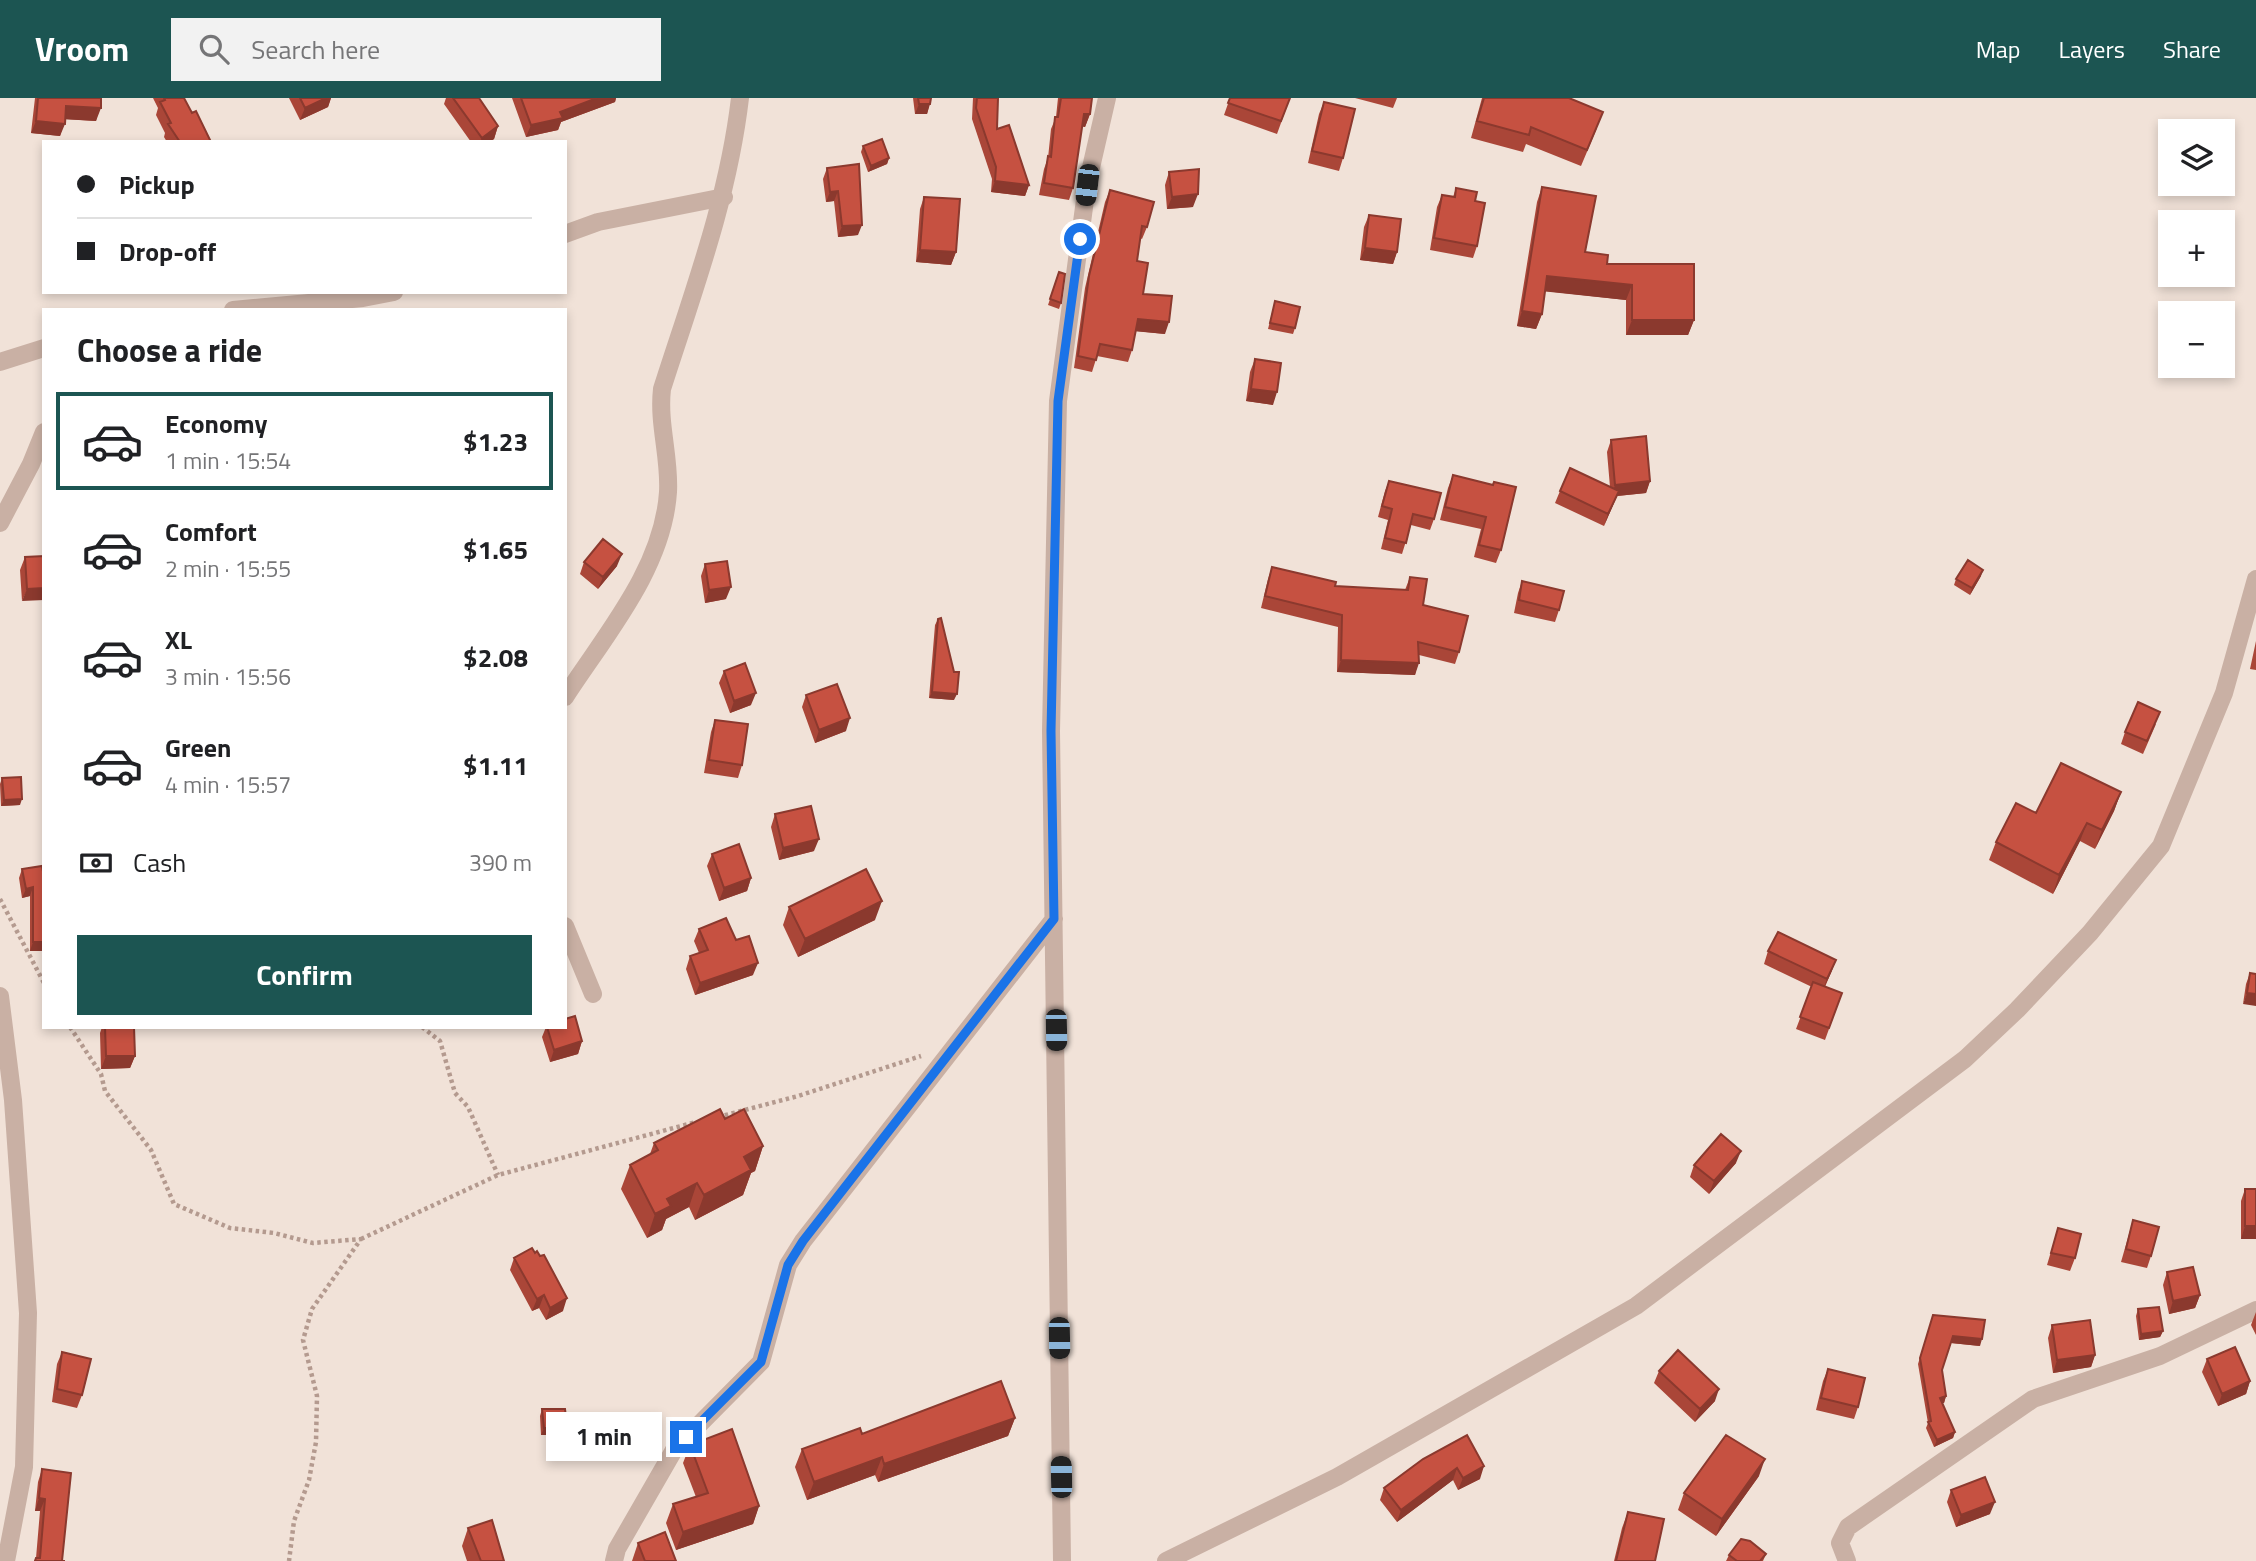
<!DOCTYPE html>
<meta charset="utf-8">
<style>
:root{--surface:#fff;--page:#f2f2f2;--text:#202124;--muted:#757577;--line:#e0e0e0;--accent:#1c5552}
body{margin:0;font-family:"Titillium Web",sans-serif;background:var(--page);color:var(--text);height:100vh;display:flex;flex-direction:column;font-size:26px;white-space:nowrap}
*{box-sizing:border-box;margin:0}
p{font-size:23px;color:var(--muted)}
.icon{flex:none;width:38px;height:38px;fill:none;stroke:currentColor;stroke-width:2;stroke-linecap:round;stroke-linejoin:round}
.map{position:relative;flex:1;overflow:hidden}
.drawer{position:absolute;left:42px;top:210px;width:525px;height:721px;display:flex;flex-direction:column;background:var(--surface);border-radius:0px;box-shadow:0 4px 10px #0003}
.drawer>*{flex:none}
.top-card{position:absolute;left:42px;top:42px;width:525px;height:154px;border-radius:0px;box-shadow:0 4px 10px #0003;display:grid;align-content:center;height:154px;padding:0 35px;background:var(--surface)}
.buttons{position:absolute;left:2158px;top:21px;display:grid;gap:14px}
.buttons a{display:grid;place-items:center;width:77px;height:77px;border-radius:0px;background:var(--surface);box-shadow:0 4px 10px #0003;font-size:35px}
.end{position:absolute;width:32px;height:32px;margin:-16px;border:9px solid #1a73e8;background:#fff;box-shadow:0 0 0 4px #fff}
.from{border-radius:50%}
.bubble{position:absolute;height:49px;border-radius:0px;background:var(--surface);box-shadow:0 4px 10px #0003;font-size:23px;font-weight:700;line-height:49px;text-align:center}
.car{position:absolute;width:21px;height:42px;margin:-21px -10px;border-radius:9px;box-shadow:0 0 5px 2px #0007;background:linear-gradient(#222 24%,#8ab4d8 0 40%,#222 0 76%,#8ab4d8 0 86%,#222 0)}
.top-card b{display:flex;align-items:center;gap:24px;height:66px;font-size:26px}
.top-card b+b{border-top:2px solid var(--line)}
.top-card i{width:18px;height:18px;background:var(--text)}
ul{padding:0;list-style:none}
li{display:flex;align-items:center;gap:21px;height:98px;margin:0 14px 10px;padding:0 21px;border:4px solid transparent;border-radius:0px}
li div{flex:1}
li b{display:block;font-size:26px}
li em{font-style:normal;font-weight:700}
li.active{border-color:var(--accent)}
li>.icon{width:63px;height:63px;stroke-width:1.5}
h2{padding:0 35px;font-size:32px;line-height:84px}
.pay{display:flex;align-items:center;gap:18px;height:77px;padding:0 35px;font-size:26px}
.pay p{margin-inline-start:auto}
.cta{display:flex;gap:14px;margin-top:auto;padding:14px 35px}
.cta a{flex:1;height:80px;border-radius:0px;background:var(--accent);color:#fff;font-size:28px;font-weight:700;line-height:80px;text-align:center}
header{display:flex;align-items:center;gap:42px;box-sizing:border-box;height:98px;padding:0 35px;background:var(--accent);color:#fff}
header strong{font-size:33px}
nav{display:flex;gap:38px;margin-inline-start:auto;font-size:24px}
.search{width:490px;height:63px;background:var(--page);display:flex;align-items:center;gap:18px;box-sizing:border-box;padding:0 24px;border-radius:0px;color:var(--muted);font-size:26px}
.map>svg:first-child{display:block}
</style>
<header>
<strong>Vroom</strong>
<div class="search"><svg class="icon" aria-label="search" viewBox="0 0 24 24"><circle cx="10" cy="10" r="6"/><path d="M15 15l6 6"/></svg>Search here</div>
<nav><a>Map</a><a>Layers</a><a>Share</a></nav>
</header>
<div class="map">
<svg width="2256" height="1463" viewBox="0 0 2256 1463">
<rect width="100%" height="100%" fill="#f1e2d8"/>
<g fill="none" stroke-linecap="round" stroke-linejoin="round">
<path stroke="#b49a8f" stroke-width="4.5" stroke-dasharray="3.5 3.5" stroke-linecap="butt" d="M0,801l44,84
M70,929l31,47 4,17 46,59 23,54 56,24 44,5 39,10 48,-4 -49,70 -9,31 14,56 -1,46 -7,38 -15,41 -5,40
M422,929l18,14 15,52 13,14 30,68
M718,1019l80,-21 123,-40
M361,1141l137,-64 198,-53"/>
<path stroke="#c9b0a4" stroke-width="18" d="M565,136l33,-12 126,-25
M233,212l130,-12 31,-6
M0,264l44,-14
M0,425l31,-59 13,-32
M565,599c40,-62 98,-128 103,-205 2,-35 -10,-68 -6,-103 31,-97 66,-189 78,-291
M565,828l28,68
M0,898l13,104 15,213 -4,154 -18,94
M614,1463l3,-12 57,-99 87,-88 27,-97 15,-24 251,-322
M1062,1463l-11,-830 7,-330 29,-216 20,-87
M1166,1463l171,-84 299,-171 329,-247 52,-49 73,-77 71,-87 63,-153 32,-114
M1847,1463l-7,-18 8,-16 185,-128 127,-43 96,-46"/>
</g>
<path fill="#aa4638" d="M35,0h66l-5,23 -31,-2 -5,17 -29,-3z
M153,0h31l8,15 19,29h-44l-3,-5 1,-4 -9,-18 2,-7z
M289,0h42l-3,9 -28,13z
M446,0h33l19,28 -4,13 -5,3h-18l-27,-38z
M512,0h104l-1,4 -54,20 -3,8 -32,7z
M913,0h18l-4,16h-12z
M973,0h25l-1,31 32,56 -4,11 -34,-4 1,-13 -20,-60z
M1058,0h34l-2,16 -5,13 -3,-1 -9,62 -4,12 -30,-5 5,-26 4,-11 3,-29 5,-12z
M1230,0h60l-13,36 -53,-19z
M1355,0h42l-4,10z
M1482,0h87l28,30 -16,38 -55,-22 -3,8 -52,-14z
M1324,4l19,56 -4,13 -31,-8 11,-49z
M863,48l26,12 -2,6 -19,8 -7,-20z
M827,70l31,67 -20,2 -4,-36 -8,1 -3,-23z
M1169,74l24,35 -26,2 -2,-24z
M1542,89l43,65 22,12 87,56 -6,15h-62v-35l-81,-9 -3,23 -6,15 -19,-3 20,-124z
M1456,90l19,13 2,45 -4,12 -43,-8 7,-43 5,-12 11,2z
M1110,92l37,37 -5,12 -2,-1 -3,23 6,33 22,40 -29,-3 -4,19 -4,12 -31,-6 -5,16 -18,-4 11,-80 20,-86z
M924,99l32,55 -5,13 -35,-3 4,-53z
M1369,117l28,37 -4,12 -33,-4 4,-33z
M1059,174l2,31 -2,6 -11,-4z
M1275,203l20,27 -2,6 -25,-5z
M1255,261l18,46 -27,-4 4,-29z
M1611,342l39,41 -4,12 -29,3 -13,30 -49,-23 5,-12 50,-4 -3,-35z
M1453,377l40,10 8,65 -5,13 -22,-6 7,-28 -41,-9 8,-32z
M1389,383l45,38 -4,11 -19,-5 -9,29 -21,-5 7,-29 -10,-3 7,-26z
M44,458l-22,45 -2,-31 5,-13z
M584,464l33,4 -19,23 -18,-15z
M705,466l21,35 -21,4 -4,-27z
M1272,469l63,19 70,4 5,-13 13,28 36,47 -4,12 -36,-9 -4,20 -78,-3 1,-45 -77,-19 7,-29z
M1981,478l-11,19 -16,-10 2,-6z
M1522,483l37,29 -4,12 -41,-9 4,-20z
M938,521l16,81 -25,-2 6,-73z
M2256,543v29l-6,-1z
M724,573l27,34 -21,8 -11,-30z
M806,597l40,36 -31,12 -13,-36z
M715,622l27,45 -4,13 -34,-5 7,-41z
M2156,626l-13,30 -22,-10 4,-12z
M2,680l18,27 -19,1 -1,-22z
M2121,694l-7,19 -19,38 -15,-8 -27,53 -64,-34 7,-18 40,-29z
M775,716l39,37 -35,9 -8,-33z
M712,756l39,24 -4,13 -28,10 -12,-35z
M42,768l2,85h-14v-55l-8,2 -3,-20 3,-9z
M789,809l86,13 -77,37 -15,-32z
M699,831l37,11 17,35 -58,20 -9,-26 4,-13 9,-3 -5,-12z
M1768,853l68,9 -11,27 17,6 -17,47 -29,-11 16,-42 -48,-23z
M2250,875l6,1 -13,30 3,-20z
M102,929h32l1,29 -5,12 -29,1 -1,-36z
M546,929h19l17,14 -4,13 -28,8 -8,-25z
M725,1021l38,27 -8,25 -4,2 -8,22 -48,25 -6,-13 -23,12 -4,11 -15,8 -26,-49 9,-24 20,-11 4,-11z
M1736,1065l-27,31 -19,-17 4,-12z
M2245,1091l11,50h-15v-38z
M2133,1122l18,36 -4,12 -26,-6z
M2058,1130l17,30 -5,13 -23,-6z
M514,1160l49,53 -17,9 -7,-12 -7,3 -22,-41z
M2167,1174l33,23 -5,13 -26,6 -6,-29z
M2138,1211l25,22 -3,6 -21,3 -3,-24z
M2256,1214v23l-5,-10z
M1933,1217l47,31 -29,-3 -9,27 4,26 -2,7h-2l13,29 -2,6 -19,9 -8,-19 2,-5 -10,-59z
M2052,1227l43,30 -4,12 -38,6 -5,-35z
M62,1254l20,43 -5,13 -25,-6 5,-38z
M2207,1261l43,22 -4,13 -28,12 -16,-34z
M1828,1271l30,38 -4,12 -38,-9 7,-29z
M1659,1273l56,30 -20,21 -41,-39z
M542,1311l28,40 -2,6 -19,2 -2,-22h-6l-1,-19z
M1015,1320l-7,18 -130,46 -3,-7 -68,25 -12,-33 7,-18 60,-15z
M1467,1337l13,44 -22,11 -5,-10 -56,42 -17,-22 4,-12z
M690,1347l69,61 -6,18 -77,26 -10,-27 7,-19 23,-7 -13,-34z
M42,1371l20,92h3h-31l2,-3 4,-47h-5l3,-29z
M1759,1378l-43,60 -38,-26 6,-17z
M1951,1392l39,24 -34,13 -9,-25z
M1628,1414l27,49h-41l8,-33z
M468,1430l36,33h-37l-5,-15z
M638,1445l38,18h-44z
M1766,1456l-3,7h-37l3,-6z"/>
<path fill="#8b392e" d="M326,0h5l-3,9 -28,13 5,-12z
M597,0h19l-1,4 -54,20 -3,8 -32,7 5,-12 29,-13z
M919,6h11l-3,10h-12z
M66,8l35,2 -5,13 -35,-2z
M1084,16h6l-5,13 -5,-1z
M36,23l29,3 -5,12 -29,-3z
M498,28l-4,13 -5,3h-9l2,-4z
M889,60l-2,6 -19,8 3,-6z
M995,83l34,4 -4,11 -34,-4z
M838,93l-4,10 -8,1 4,-10z
M1198,96l-5,13 -26,2 5,-12z
M862,127l-4,10 -20,2 4,-11z
M1365,150l32,4 -4,12 -33,-4z
M920,152l36,2 -5,13 -35,-3z
M1547,178l85,9 -6,15 -85,-9z
M1522,213l20,3 -6,15 -19,-3z
M1138,221l31,3 -4,12 -32,-3z
M1632,222h62l-6,15h-62z
M1251,291l26,3 -4,13 -27,-4z
M1650,383l-4,12 -29,3 -13,30 4,-12 3,-17 4,-12z
M622,456l-5,12 -19,23 5,-12z
M1983,472l-2,6 -11,19 2,-7z
M731,489l-5,12 -21,4 4,-13z
M44,490v12l-22,1 5,-12z
M1341,562l78,3 -4,12 -78,-3z
M932,594l25,2 -3,6 -25,-2z
M756,595l-5,12 -21,8 4,-12z
M850,620l-4,13 -31,12 4,-13z
M2121,694l-7,19 -19,38 7,-19z
M22,701l-2,6 -19,1 3,-6z
M2087,725l-7,18 -27,53 6,-19z
M819,741l-5,12 -35,9 4,-12z
M751,780l-4,13 -28,10 5,-13z
M33,789l-3,9 -8,2 4,-9z
M882,803l-7,19 -77,37 7,-18z
M33,844h11v9h-14z
M1836,862l-5,13 -9,19 5,-13z
M758,865l-5,12 -58,20 5,-12z
M2247,895l9,1v12l-13,-2z
M582,943l-4,13 -28,8 4,-12z
M106,958h29l-5,12 -29,1z
M763,1048l-8,25 -4,2 -8,22 -48,25 9,-25 40,-38z
M1741,1053l-5,12 -27,31 5,-13z
M697,1085l-8,24 -23,12 -4,11 -15,8 8,-24 12,-15z
M2245,1128h11v13h-15z
M544,1197l-5,13 -7,3 5,-12z
M2200,1197l-5,13 -26,6 4,-13z
M567,1200l-4,13 -17,9 4,-12z
M2163,1233l-3,6 -21,3 2,-6z
M1953,1238l29,3 -2,7 -29,-3z
M2095,1257l-4,12 -38,6 4,-13z
M2250,1283l-4,13 -28,12 4,-12z
M1719,1291l-4,12 -20,21 5,-13z
M1946,1298l-2,7 -7,1 3,-6z
M1015,1320l-7,18 -130,46 6,-18z
M544,1330h5l-2,7h-6z
M1955,1334l-2,6 -19,9 3,-7z
M570,1351l-2,6 -19,2 2,-6z
M882,1359l-7,18 -68,25 7,-18z
M1765,1361l-6,17 -43,60 6,-17z
M1484,1368l-4,13 -22,11 5,-12z
M1457,1370l-4,12 -56,42 4,-12z
M39,1400l6,1 -5,12h-5z
M1995,1404l-5,12 -34,13 5,-12z
M759,1408l-6,18 -77,26 7,-18z"/>
<path fill="#c65141" stroke="#8b392e" stroke-width="2" d="M38,0h63v10l-35,-2 -1,18 -29,-3z
M164,0h20l8,15 4,-2 15,31h-31l-12,-18 3,-1 -11,-21 5,-2z
M300,0h26l-21,10z
M453,0h26l19,28 -16,12z
M521,0h76l-37,14 3,6 -32,7z
M918,0h13l-1,6h-11z
M977,0h21l-1,31 12,-4 20,60 -34,-4 1,-14 -20,-59z
M1061,0h31l-2,16h-6l-11,74 -29,-5 4,-27 3,1 4,-40h3z
M1230,0h60l-9,23 -53,-18z
M1484,0h85l34,14 -16,38 -56,-23 -2,8 -52,-14z
M1324,4l31,7 -12,49 -31,-7z
M882,41l7,19 -18,8 -8,-20z
M859,66l3,61 -20,1 -4,-35 -8,1 -3,-24z
M1199,71l-1,25 -26,3 -3,-25z
M1542,89l54,9 -11,56 23,3 -1,9h87v56h-62v-35l-85,-9 -5,38 -20,-3z
M1456,90l21,4 -2,9 10,2 -8,43 -43,-8 8,-43 13,2z
M1110,92l44,12 -7,25 -5,-1 -5,35 11,2 -5,31 29,2 -3,26 -31,-3 -6,31 -32,-6 -4,16 -18,-4 11,-80z
M924,99l36,2 -4,53 -36,-2z
M1369,117l32,4 -4,33 -32,-4z
M1059,174l6,2 -4,29 -11,-4z
M1275,203l25,6 -5,21 -25,-5z
M1255,261l26,4 -4,29 -26,-3z
M1646,338l4,45 -35,4 -4,-45z
M1570,370l49,23 -11,23 -48,-23z
M1453,377l40,10 1,-3 22,5 -15,63 -22,-5 7,-28 -41,-10z
M1389,383l52,12 -7,26 -21,-5 -7,29 -21,-5 7,-29 -10,-3z
M603,441l19,15 -19,23 -19,-15z
M44,458v32l-17,1 -2,-32z
M1968,462l15,10 -11,18 -16,-9z
M727,463l4,26 -22,3 -4,-26z
M1272,469l64,15 -1,4 73,4 2,-13 17,2 -4,26 45,11 -9,36 -41,-10 1,21 -78,-3 1,-45 -77,-19z
M1522,483l42,10 -5,19 -40,-10z
M941,520l13,54h5l-2,22 -25,-2 6,-73z
M745,565l11,30 -22,8 -10,-30z
M837,586l13,34 -31,12 -13,-35z
M2138,604l22,10 -13,29 -22,-9z
M715,622l33,4 -6,41 -33,-5z
M2061,665l60,29 -19,38 -15,-7 -28,52 -63,-33 20,-39 20,10z
M21,679l1,22 -18,1 -2,-22z
M811,708l8,33 -36,9 -8,-34z
M739,746l12,34 -27,10 -12,-34z
M42,768l2,11v65h-11v-55l-7,2 -4,-20z
M866,771l16,32 -77,38 -16,-32z
M726,820l10,22 13,-4 9,27 -58,20 -10,-27 18,-6 -9,-21z
M1778,834l58,28 -9,19 -59,-28z
M2250,875l6,1v20l-9,-1z
M1813,884l29,11 -13,35 -29,-11z
M575,918l7,25 -28,9 -7,-23h18v-8z
M105,929h29l1,29h-29z
M720,1011l5,10 19,-10 19,37 -19,11 7,13 -47,25 -7,-12 -30,16 4,7 -16,8 -25,-49 28,-15 -4,-7z
M1721,1036l20,17 -27,30 -20,-16z
M2245,1091h11v37h-11z
M2133,1122l26,7 -8,29 -25,-7z
M2058,1130l23,6 -6,24 -24,-5z
M532,1150l3,5 2,-2 3,5 4,-1 23,43 -17,10 -6,-13 -7,4 -23,-41z
M2193,1169l7,28 -27,6 -6,-29z
M2159,1209l4,24 -22,3 -3,-25z
M1933,1217l52,5 -3,19 -29,-3 -11,34 4,26 -6,2 15,34 -18,8 -9,-18 3,-1 -11,-63z
M2090,1222l5,35 -38,5 -5,-35z
M2235,1249l15,34 -28,13 -15,-35z
M1678,1252l41,39 -19,20 -41,-38z
M62,1254l29,7 -9,36 -25,-6z
M1828,1271l37,9 -7,29 -37,-9z
M1001,1283l14,37 -131,46 -2,-7 -68,25 -12,-33 58,-21 2,6z
M542,1311h23l5,40 -19,2 -2,-23h-5z
M732,1331l27,77 -76,26 -10,-28 35,-11 -18,-48z
M1467,1337l17,31 -21,12 -6,-10 -56,42 -17,-22 39,-29z
M1726,1337l39,24 -43,60 -38,-26z
M42,1371l29,4 -9,88h3h-30l1,-3h4l5,-59 -6,-1z
M1985,1379l10,25 -34,13 -10,-25z
M1628,1414l36,7 -9,42h-39z
M492,1422l12,41h-23l-13,-33z
M665,1434l11,29h-31l-7,-18z
M1741,1441l9,2 16,13 -6,7h-23l-8,-6z"/>
<g fill="none" stroke-linecap="round" stroke-linejoin="round">
<path stroke="#1a73e8" stroke-width="9" d="M686,1339l75,-75 27,-97 15,-24 251,-322 -3,-188 7,-330 22,-162"/>
</g>
</svg>
<div class="buttons">
<a><svg class="icon" aria-label="layers" viewBox="0 0 24 24"><path d="M12 4l9 5-9 5-9-5zM3 14l9 5 9-5"/></svg></a>
<a>+</a>
<a>−</a>
</div>
<i class="end from" style="left:1080px;top:141px"></i>
<i class="end" style="left:686px;top:1339px"></i>
<div class="bubble" style="left:546px;top:1314px;width:116px">1 min</div>
<i class="car" style="left:1087px;top:87px;rotate:187deg"></i>
<i class="car" style="left:1056px;top:932px;rotate:179deg"></i>
<i class="car" style="left:1059px;top:1240px;rotate:179deg"></i>
<i class="car" style="left:1061px;top:1379px;rotate:359deg"></i>
<div class="top-card">
<b><i class="from"></i>Pickup</b>
<b><i></i>Drop-off</b>
</div>
<section class="drawer">
<h2>Choose a ride</h2>
<ul>
<li class="active"><svg class="icon" aria-label="car" viewBox="0 0 24 24"><path d="M5 17H2v-5l4-1 3-4h7l3 4 3 1v5h-3M9 17h6M6 11h13"/><circle cx="7" cy="17" r="2"/><circle cx="17" cy="17" r="2"/></svg><div><b>Economy</b><p>1 min · 15:54</p></div><em>$1.23</em></li>
<li><svg class="icon" aria-label="car" viewBox="0 0 24 24"><path d="M5 17H2v-5l4-1 3-4h7l3 4 3 1v5h-3M9 17h6M6 11h13"/><circle cx="7" cy="17" r="2"/><circle cx="17" cy="17" r="2"/></svg><div><b>Comfort</b><p>2 min · 15:55</p></div><em>$1.65</em></li>
<li><svg class="icon" aria-label="car" viewBox="0 0 24 24"><path d="M5 17H2v-5l4-1 3-4h7l3 4 3 1v5h-3M9 17h6M6 11h13"/><circle cx="7" cy="17" r="2"/><circle cx="17" cy="17" r="2"/></svg><div><b>XL</b><p>3 min · 15:56</p></div><em>$2.08</em></li>
<li><svg class="icon" aria-label="car" viewBox="0 0 24 24"><path d="M5 17H2v-5l4-1 3-4h7l3 4 3 1v5h-3M9 17h6M6 11h13"/><circle cx="7" cy="17" r="2"/><circle cx="17" cy="17" r="2"/></svg><div><b>Green</b><p>4 min · 15:57</p></div><em>$1.11</em></li>
</ul>
<div class="pay"><svg class="icon" aria-label="cash" viewBox="0 0 24 24"><path d="M3 7h18v10H3z"/><circle cx="12" cy="12" r="2"/></svg>Cash<p>390 m</p></div>
<div class="cta"><a>Confirm</a></div>
</section>
</div>
